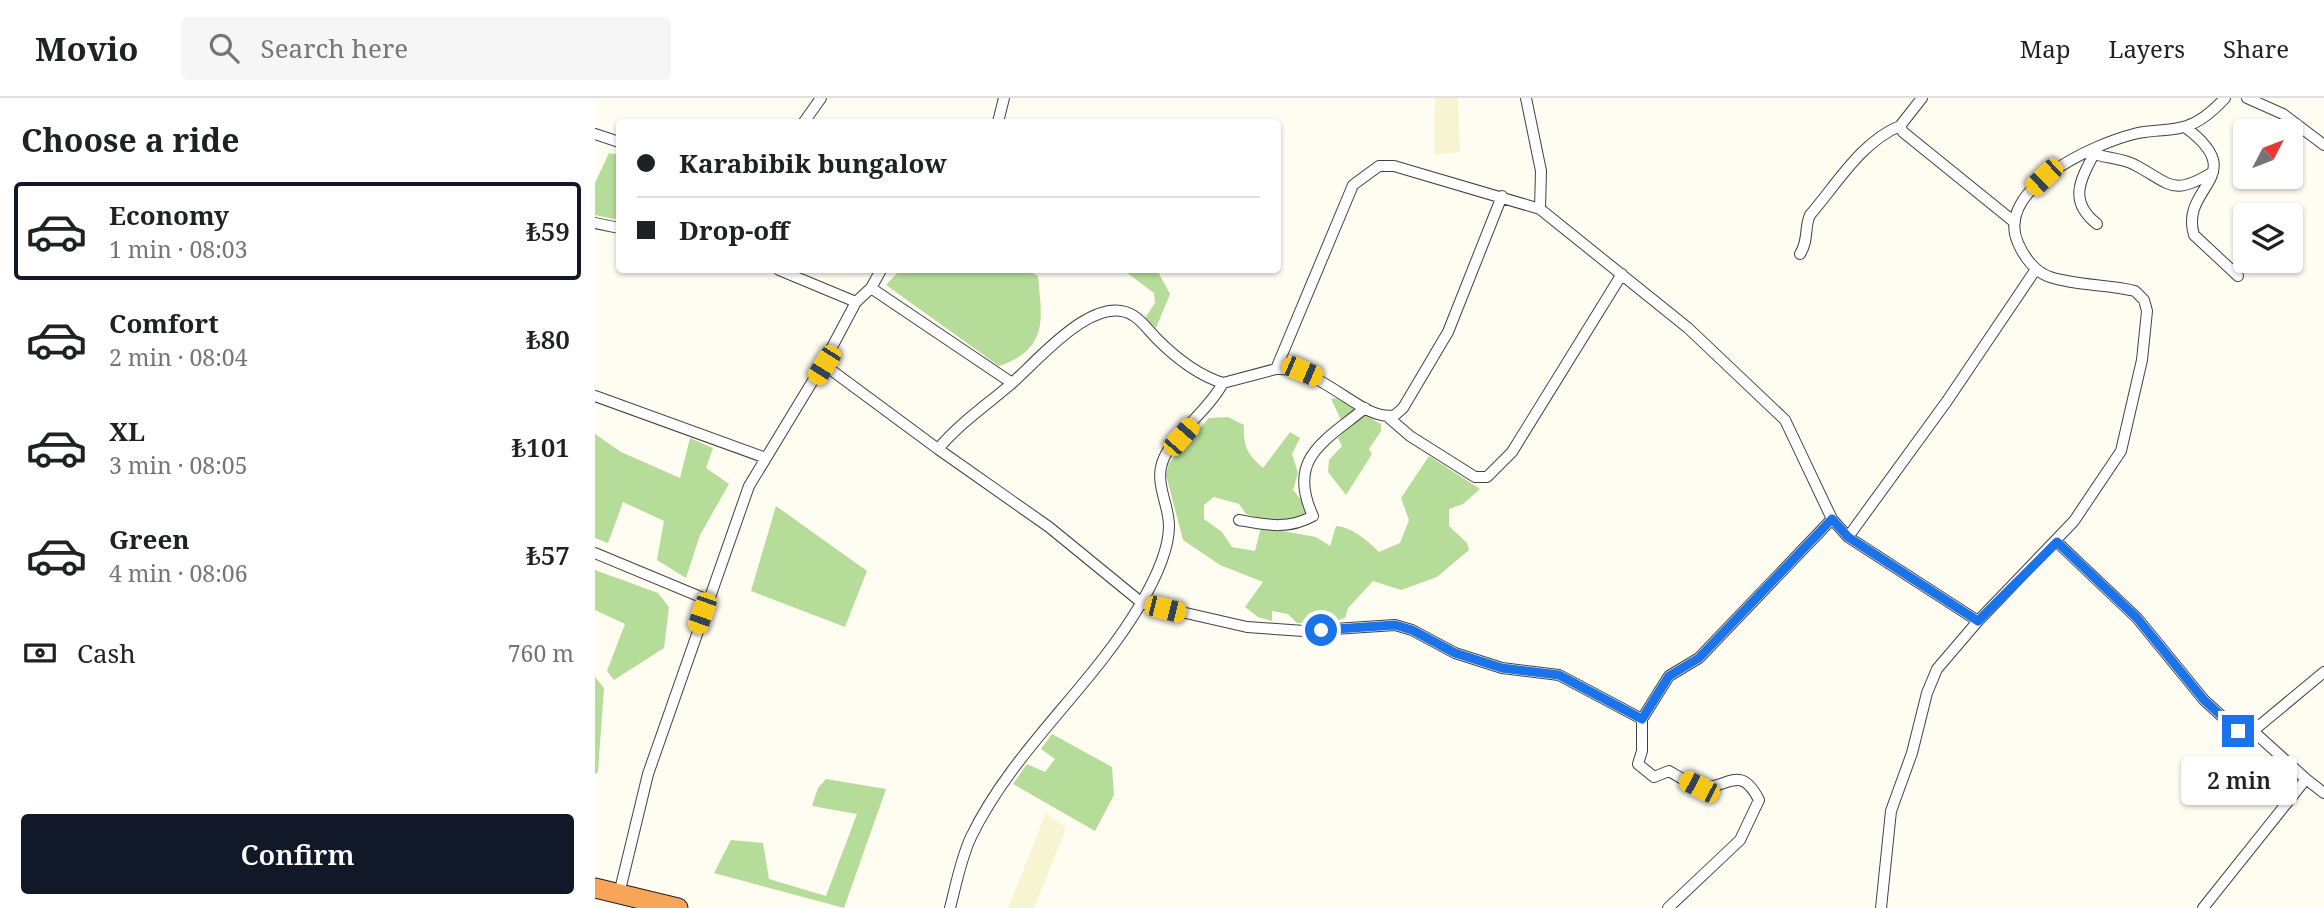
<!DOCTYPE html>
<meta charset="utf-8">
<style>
:root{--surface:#fff;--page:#f6f6f6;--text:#202124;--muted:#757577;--line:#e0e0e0;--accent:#111827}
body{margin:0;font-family:"Noto Serif",serif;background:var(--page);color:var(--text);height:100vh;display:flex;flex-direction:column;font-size:26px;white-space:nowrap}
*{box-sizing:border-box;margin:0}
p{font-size:23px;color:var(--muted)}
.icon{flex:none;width:38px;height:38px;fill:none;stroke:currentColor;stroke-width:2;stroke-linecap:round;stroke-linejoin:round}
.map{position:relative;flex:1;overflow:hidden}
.drawer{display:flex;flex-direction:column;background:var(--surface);width:595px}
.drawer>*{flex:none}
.banner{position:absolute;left:21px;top:21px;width:665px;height:154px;border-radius:7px;box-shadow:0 2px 5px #0004;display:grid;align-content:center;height:154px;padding:0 21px;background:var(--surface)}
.needle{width:46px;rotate:48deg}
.fabs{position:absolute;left:1638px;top:21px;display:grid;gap:14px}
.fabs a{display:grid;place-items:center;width:70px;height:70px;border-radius:7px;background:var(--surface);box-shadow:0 2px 5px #0004;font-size:35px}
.end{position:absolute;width:32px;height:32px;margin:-16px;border:9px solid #1a73e8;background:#fff;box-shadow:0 0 0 4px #fff}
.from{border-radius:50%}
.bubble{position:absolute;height:49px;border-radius:7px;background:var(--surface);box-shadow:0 2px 5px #0004;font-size:23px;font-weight:600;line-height:49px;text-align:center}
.car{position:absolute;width:21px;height:42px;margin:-21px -10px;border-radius:9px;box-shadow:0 0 5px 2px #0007;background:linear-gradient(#f5c518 24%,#345 0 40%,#f5c518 0 76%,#345 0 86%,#f5c518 0)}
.banner b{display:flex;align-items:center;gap:24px;height:66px;font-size:26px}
.banner b+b{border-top:2px solid var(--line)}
.banner i{width:18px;height:18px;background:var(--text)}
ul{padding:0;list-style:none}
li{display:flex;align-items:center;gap:21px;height:98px;margin:0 14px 10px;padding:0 7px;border:4px solid transparent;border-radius:7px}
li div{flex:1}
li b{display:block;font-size:26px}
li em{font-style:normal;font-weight:600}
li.on{border-color:var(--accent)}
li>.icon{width:63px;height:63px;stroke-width:1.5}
h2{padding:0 21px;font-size:32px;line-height:84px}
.pay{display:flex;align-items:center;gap:18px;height:77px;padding:0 21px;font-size:26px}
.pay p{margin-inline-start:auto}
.primary-button{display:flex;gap:14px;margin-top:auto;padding:14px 21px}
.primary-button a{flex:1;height:80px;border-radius:7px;background:var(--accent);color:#fff;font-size:28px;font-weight:600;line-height:80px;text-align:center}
header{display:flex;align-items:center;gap:42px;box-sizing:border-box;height:98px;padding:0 35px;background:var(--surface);border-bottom:2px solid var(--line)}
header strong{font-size:33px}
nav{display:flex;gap:38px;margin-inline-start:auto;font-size:24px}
.search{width:490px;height:63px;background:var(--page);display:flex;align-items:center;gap:18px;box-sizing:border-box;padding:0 24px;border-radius:7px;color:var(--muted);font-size:26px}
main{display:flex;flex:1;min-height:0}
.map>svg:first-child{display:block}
</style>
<header>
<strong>Movio</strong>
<div class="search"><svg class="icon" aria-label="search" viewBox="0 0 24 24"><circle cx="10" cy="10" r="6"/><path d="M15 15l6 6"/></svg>Search here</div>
<nav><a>Map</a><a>Layers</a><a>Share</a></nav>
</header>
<main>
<section class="drawer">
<h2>Choose a ride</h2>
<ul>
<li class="on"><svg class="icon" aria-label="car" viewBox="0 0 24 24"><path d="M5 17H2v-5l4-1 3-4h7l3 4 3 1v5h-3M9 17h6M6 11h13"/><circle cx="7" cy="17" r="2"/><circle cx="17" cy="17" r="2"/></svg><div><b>Economy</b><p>1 min · 08:03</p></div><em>₺59</em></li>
<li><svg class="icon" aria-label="car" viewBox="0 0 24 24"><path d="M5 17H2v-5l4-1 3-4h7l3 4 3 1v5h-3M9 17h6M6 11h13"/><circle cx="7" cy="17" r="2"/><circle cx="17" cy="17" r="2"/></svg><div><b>Comfort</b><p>2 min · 08:04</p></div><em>₺80</em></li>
<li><svg class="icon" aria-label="car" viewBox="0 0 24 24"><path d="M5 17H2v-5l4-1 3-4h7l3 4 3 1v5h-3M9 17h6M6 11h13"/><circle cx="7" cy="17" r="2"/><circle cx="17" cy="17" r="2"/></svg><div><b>XL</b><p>3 min · 08:05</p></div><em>₺101</em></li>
<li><svg class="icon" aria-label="car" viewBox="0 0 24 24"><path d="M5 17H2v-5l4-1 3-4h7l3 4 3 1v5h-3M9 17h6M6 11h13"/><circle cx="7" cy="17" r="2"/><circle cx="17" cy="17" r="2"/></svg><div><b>Green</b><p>4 min · 08:06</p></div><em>₺57</em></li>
</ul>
<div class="pay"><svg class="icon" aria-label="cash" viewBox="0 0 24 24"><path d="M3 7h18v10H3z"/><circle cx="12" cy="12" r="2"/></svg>Cash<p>760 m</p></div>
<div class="primary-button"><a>Confirm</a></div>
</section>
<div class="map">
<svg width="1729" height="810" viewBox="0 0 1729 810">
<rect width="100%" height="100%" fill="#fffdf1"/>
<path fill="#f6f4d1" d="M840,0h23l2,54 -26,3z
M451,715l20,15 -32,80h-26z"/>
<path fill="#b5dc98" d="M14,55l10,2v65l-24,-5v-32z
M305,172h128l10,6c4,43 11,73 -39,90l-113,-81z
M528,172h34l13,24 -14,34 -11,-10 10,-15 -1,-10z
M741,300l45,26v7l-12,18 3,5 -26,41 -18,-23 1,-12 13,-14 -4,-8 8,-8 -15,-31z
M633,319l16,8c-1,21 3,29 19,43l27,-36 10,6 -8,16 6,19 -5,17 11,13 2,9c-18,18 -39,8 -60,2l-7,-10 -25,-7 -10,8v14l18,13 10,15 23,4 6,-24 55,10 14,9 6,-20c16,1 32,15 43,26l21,-9 9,-23 -8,-22 28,-42 51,33 -17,15 -14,5v17l18,17 2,7 -32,27 -36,13 -28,-9 -25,27 -3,10 -15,5h-33l-9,-9 -16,-3v10l-14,-4 -13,-10 18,-25 -43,-17 -37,-25 -17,-65 3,-12 40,-45z
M0,336l26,18 59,26 10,-40 23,10 -7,20 23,16 -29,51 -14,43 -29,-18 7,-39 -41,-19 -15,41 -13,-5z
M181,408l91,65 -22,56 -94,-36z
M0,472l63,23 11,14 -5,41 -50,32 -7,-9 18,-47 -30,-14z
M0,579l9,11 -6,84 -3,2z
M457,636l60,33 2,28 -19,36 -82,-47 14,-20 18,8 10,-13 -14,-10z
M231,681l60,10 -42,119 -130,-35 17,-33 32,3 6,36 57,17 31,-82 -45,-8 6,-18z"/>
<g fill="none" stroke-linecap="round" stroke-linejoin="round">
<defs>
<path id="street" d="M931,0l15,73 -1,38 148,119 97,92 47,99 -133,139 -30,18 -27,43v32l-4,13 16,13 15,-6c9,5 20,13 29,15 27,7 41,-26 61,14l-19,40 -72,68
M1327,0l-22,28 3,6 110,89
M1652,0l36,16 41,31
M209,24l17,-24
M403,24l6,-24
M1590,29c67,50 -6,59 9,108l44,41
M0,36l24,8
M1493,54c15,6 35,6 47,13 36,19 37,32 78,7
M1499,56c-15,28 -25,48 3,70
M0,125l24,5
M1205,156c9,-14 4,-26 10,-39 26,-30 52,-74 90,-89
M184,172l77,32
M276,190l10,-18
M228,266l115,85
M681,271c48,-3 86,54 119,46l8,-7 45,-76 54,-136
M628,285c-26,-8 -47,-25 -66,-44 -7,-7 -15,-18 -23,-23 -39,-26 -98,47 -124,69 -25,21 -51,39 -72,64l111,78 93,76 105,24 57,4 91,-6 17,5 43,23 47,15 57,7 83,44
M0,298l171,62
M793,319l22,19 65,41h12l25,-25 110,-178
M1237,421l16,18 130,84
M644,422c28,5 49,10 74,-4 -27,-58 12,-75 52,-108
M1253,439l99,-136 89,-132
M1462,444l80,76 67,82 34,31h15l71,-59
M0,455l113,47
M1711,681l18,14
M24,796l29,-120 101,-288 74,-122 33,-62 15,-14 141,95
M355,810c6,-23 11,-50 21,-71 42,-87 120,-149 169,-232 13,-22 29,-53 29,-79 0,-23 -16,-44 -5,-68 11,-25 44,-47 59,-75l53,-14 77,-184 26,-19h15l146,43
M1286,810l10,-97 21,-58 15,-60 10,-24 41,-48 96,-100 47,-70 21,-91 5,-49 -3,-11 -9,-9c-27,-7 -58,-5 -85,-14 -15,-5 -26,-20 -32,-34 -24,-54 76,-99 116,-109 17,-5 36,-2 53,-8 15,-5 27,-16 38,-28
M1608,810l103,-129 -53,-48"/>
<path id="highway" d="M0,790l83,20"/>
</defs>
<use href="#street" stroke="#424242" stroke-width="12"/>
<use href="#highway" stroke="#202020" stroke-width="21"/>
<use href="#street" stroke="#fff" stroke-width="10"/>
<use href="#highway" stroke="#f7a558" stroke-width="19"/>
</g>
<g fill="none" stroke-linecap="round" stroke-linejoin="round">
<path stroke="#1a73e8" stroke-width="9" d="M726,532l74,-5 17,5 43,23 47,15 57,7 83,44 27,-43 30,-18 133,-139 16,18 130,84 79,-79 80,76 67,82 34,31"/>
</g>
</svg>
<div class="fabs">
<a><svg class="needle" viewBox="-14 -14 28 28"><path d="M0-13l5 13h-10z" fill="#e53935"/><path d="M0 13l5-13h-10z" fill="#757577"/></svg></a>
<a><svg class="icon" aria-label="layers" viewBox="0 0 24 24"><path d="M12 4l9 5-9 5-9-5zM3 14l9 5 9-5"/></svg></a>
</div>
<i class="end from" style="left:726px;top:532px"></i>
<i class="end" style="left:1643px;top:633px"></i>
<div class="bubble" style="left:1586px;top:658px;width:116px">2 min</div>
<i class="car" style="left:1449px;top:79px;rotate:226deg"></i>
<i class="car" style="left:229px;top:267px;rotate:212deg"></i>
<i class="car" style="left:707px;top:273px;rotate:113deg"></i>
<i class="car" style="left:586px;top:339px;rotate:41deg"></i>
<i class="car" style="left:570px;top:511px;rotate:104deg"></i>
<i class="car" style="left:107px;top:515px;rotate:199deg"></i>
<i class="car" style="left:1104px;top:689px;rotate:297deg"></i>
<div class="banner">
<b><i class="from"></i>Karabibik bungalow</b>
<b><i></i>Drop-off</b>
</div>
</div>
</main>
